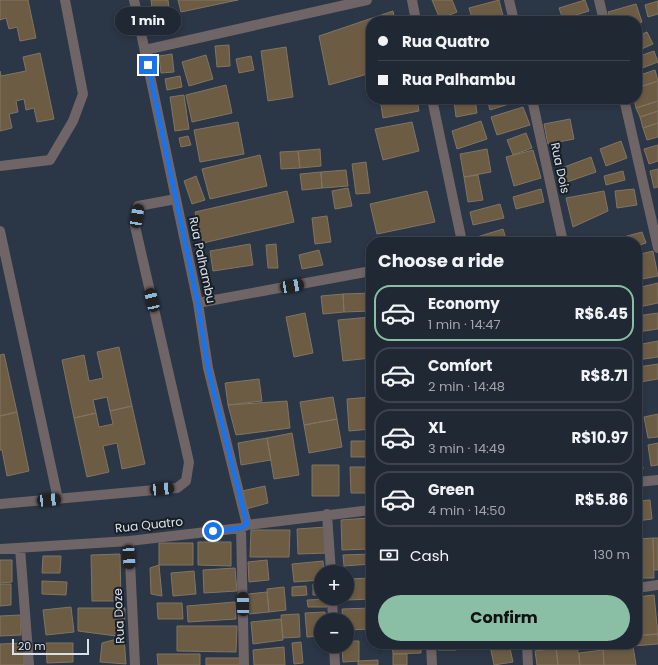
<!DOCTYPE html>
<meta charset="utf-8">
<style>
:root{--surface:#202834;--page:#28303c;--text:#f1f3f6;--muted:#a2a6ac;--line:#3d444f;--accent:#8abfa5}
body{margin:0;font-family:Poppins,sans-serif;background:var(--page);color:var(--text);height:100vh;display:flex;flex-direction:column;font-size:15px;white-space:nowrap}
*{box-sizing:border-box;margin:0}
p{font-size:13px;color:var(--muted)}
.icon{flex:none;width:22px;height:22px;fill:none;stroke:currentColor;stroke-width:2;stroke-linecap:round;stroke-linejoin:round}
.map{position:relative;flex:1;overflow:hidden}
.panel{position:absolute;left:366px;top:237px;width:276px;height:412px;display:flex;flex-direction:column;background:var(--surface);border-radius:16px;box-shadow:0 2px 6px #0003,0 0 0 1px var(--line)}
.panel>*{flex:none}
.guide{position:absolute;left:366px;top:16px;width:276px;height:88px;border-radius:16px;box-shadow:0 2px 6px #0003,0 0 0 1px var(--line);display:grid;align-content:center;height:88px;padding:0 12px;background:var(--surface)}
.fabs{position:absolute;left:314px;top:565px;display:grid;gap:8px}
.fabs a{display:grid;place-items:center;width:40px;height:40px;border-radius:50%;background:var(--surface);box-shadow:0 2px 6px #0003,0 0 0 1px var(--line);font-size:20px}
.scale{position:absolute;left:12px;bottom:10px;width:77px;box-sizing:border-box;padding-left:4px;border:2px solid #d8e0ea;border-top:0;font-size:11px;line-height:14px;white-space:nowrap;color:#d8e0ea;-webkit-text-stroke:3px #181e25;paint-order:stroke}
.end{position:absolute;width:18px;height:18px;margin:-9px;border:5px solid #1a73e8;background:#fff;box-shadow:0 0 0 2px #fff}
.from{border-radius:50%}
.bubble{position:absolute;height:28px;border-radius:14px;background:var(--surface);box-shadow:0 2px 6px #0003,0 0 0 1px var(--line);font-size:13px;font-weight:700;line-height:28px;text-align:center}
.car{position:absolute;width:12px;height:24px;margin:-12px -6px;border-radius:5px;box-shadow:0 0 3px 1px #0007;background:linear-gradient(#222 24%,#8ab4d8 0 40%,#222 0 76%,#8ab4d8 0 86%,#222 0)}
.guide b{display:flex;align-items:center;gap:14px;height:38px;font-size:15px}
.guide b+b{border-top:1px solid var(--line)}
.guide i{width:10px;height:10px;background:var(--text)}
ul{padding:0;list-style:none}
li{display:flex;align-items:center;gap:12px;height:56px;margin:0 8px 6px;padding:0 4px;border:2px solid var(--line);border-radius:16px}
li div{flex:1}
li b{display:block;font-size:15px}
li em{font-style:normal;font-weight:700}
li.current{border-color:var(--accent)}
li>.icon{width:36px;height:36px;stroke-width:1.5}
h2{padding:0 12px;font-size:18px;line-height:48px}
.pay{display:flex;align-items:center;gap:10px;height:44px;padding:0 12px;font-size:15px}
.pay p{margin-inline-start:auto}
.cta{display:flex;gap:8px;margin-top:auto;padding:8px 12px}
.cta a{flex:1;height:46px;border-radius:24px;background:var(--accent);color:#111;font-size:16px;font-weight:700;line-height:46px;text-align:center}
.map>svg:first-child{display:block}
</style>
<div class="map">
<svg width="658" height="665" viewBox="0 0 658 665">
<rect width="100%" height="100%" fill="#2b3646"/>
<path fill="#6d5c44" stroke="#817462" d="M0,0h28l8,38 -16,3 -3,-14 -8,2 -3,-11 -6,2z
M151,0h17l3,23 -17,2z
M178,0h60l-57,12z
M432,0h20l5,12 -17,7z
M499,0l5,20 -31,1 -4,-13z
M585,0l4,11 -26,8 -4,-11z
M658,1v13l-10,3 -3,-12z
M636,4l6,18 -5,2v-3h-26l-3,-9z
M393,11l2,10h-24v52l-42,12 -10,-49z
M647,32l6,12 -16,7v-15z
M229,45l1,21 -13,1 -2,-21z
M286,47l7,50 -25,4 -7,-50z
M654,51l4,11 -21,8v-13z
M40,53l14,66 -17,3 -3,-14 -8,2 -2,-11 -8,2 2,11 -9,2 3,14 -12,3v-60l1,5 25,-5 -3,-14z
M172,54l2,18 -13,1 -2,-17z
M206,55l7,24 -24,7 -7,-24z
M251,56l3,14 -15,3 -3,-14z
M655,70l3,11 -21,7v-12z
M180,76l2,11 -15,3 -2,-11z
M658,81v20l-22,7 -2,-9h3v-11z
M226,85l6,28 -40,9 -6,-27z
M184,95l5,34 -14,2 -5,-34z
M380,99h37l2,12 -36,7z
M465,99h10l2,14 -21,4 -2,-16z
M487,99h38l-35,11z
M658,101v10l-18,6 -4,-9z
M523,107l7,18 -33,10 -6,-18z
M658,111v12l-15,5 -3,-11z
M570,119l4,20 -26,5 -4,-20z
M481,121l6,18 -30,10 -5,-18z
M238,122l6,32 -44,8 -6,-32z
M412,122l7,29 -36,9 -8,-31z
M658,123v14l-11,3 -4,-12z
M526,133l6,15 -19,7 -6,-15z
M188,136l3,9 -10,2 -2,-9z
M621,141l6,17 -21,8 -6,-17z
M658,145v16l-9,3 -5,-15z
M320,149l1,17 -21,2 -2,-17z
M487,149l4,23 -27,5 -4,-23z
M533,150l8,28 -27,8 -8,-29z
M298,151l2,17 -19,1 -1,-17z
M260,155l7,31 -57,13 -8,-30z
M591,157l5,15 -32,11 -5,-14z
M366,162l4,31 -14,1 -4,-30z
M658,169v18l-4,1 -4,-17z
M346,170l2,16 -26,2 -1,-16z
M623,171l2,9 -19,5 -2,-9z
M321,172l1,16 -20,2 -2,-16z
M478,175l5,25 -15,2 -4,-25z
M196,176l9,24 -13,4 -8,-23z
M348,188l4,18 -17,3 -3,-18z
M541,189l3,13 -28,7 -3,-12z
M634,189l3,16 -20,3 -2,-17z
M287,191l7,31 -91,21 -8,-31z
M427,191l8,31 -58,12 -7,-30z
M604,191l4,20 -35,16 -7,-29z
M500,204l4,14 -31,7 -3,-13z
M327,216l4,26 -16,2 -3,-26z
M503,229l4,13h-29l-1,-5z
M642,232l4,11 -9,3v-4h-15l-2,-4z
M603,238l1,4h-25z
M250,244l3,21 -40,6 -3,-20z
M276,244l2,24h-10l-2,-23z
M319,250l4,15 -21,4 -3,-14z
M653,251l5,25 -21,4v-25z
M658,283v20l-19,4 -2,-19z
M371,293v18l-27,1 -1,-18z
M343,294l1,18 -21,2 -2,-18z
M305,313l8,40 -19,4 -8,-40z
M658,313v16l-21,3v-16z
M371,317v41l-28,3 -5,-41z
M658,341v16l-21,3v-15z
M119,347l13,59 -22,5 -3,-14 -14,3 3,13 -22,5 -12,-58 22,-5 5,26 14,-3 -6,-26z
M4,354l13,58 -17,4v-61z
M658,364v15l-18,3 -2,-15z
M259,379l3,22 -34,4 -3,-22z
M333,397l4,22 -33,6 -4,-23z
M371,397v32l-22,2 -2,-32z
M287,401l3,27 -54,7 -8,-30z
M132,406l13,58 -23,5 -5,-26 -14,3 6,26 -22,5 -13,-59 22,-5 3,14 14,-3 -3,-13z
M17,412l12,59 -22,5 -5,-26h-2v-34z
M658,414v23l-10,1 -4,-21z
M337,419l5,28 -33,6 -5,-28z
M292,433l7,42 -25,4 -7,-41z
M267,438l4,22 -30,5 -3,-22z
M351,441h20v16h-20z
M658,443v22l-7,1 -3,-21z
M637,453h4l2,16 -6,1z
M312,465h27v31h-27z
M350,467h21v26h-20z
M265,486l3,17 -22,6 -4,-18z
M650,500l2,19 -15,2v-20z
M368,518l1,31 -27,1 -1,-30z
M326,527l1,26 -29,1 -1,-25z
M251,530h39l-1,27h-39z
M653,538h5v32h-4z
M653,538l1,40h-16l-1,-39z
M198,542h33v24l-33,-1z
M159,543h34v22h-34z
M120,554l1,47h-29l-1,-46z
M371,554v10l-27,2 -1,-11z
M43,556h18l-1,17h-18z
M0,560h12v22l-12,1z
M267,560l2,20 -20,2 -1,-20z
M323,561l1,11h-3v8l-27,2 -2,-18z
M159,565l3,31 -11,-2 -1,-26z
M235,568l2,23 -33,2 -1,-23z
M194,571l2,23 -23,2 -2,-23z
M371,578v21l-23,1 -1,-21z
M42,581l25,1 -1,13 -24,-1z
M0,584h11v21l-11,1z
M313,584h8v11h-8z
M306,586l1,9 -15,1v-9z
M284,587l2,23 -17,2 -2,-23z
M267,592l2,20 -20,2 -1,-20z
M654,595l4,39 -17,1 -4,-38z
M327,599v8h-19l-1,-7z
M235,602l1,17 -48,3 -1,-16z
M157,603h25l1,16h-25z
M71,607l3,25 -28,3 -3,-25z
M78,608h47l-1,29 -46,-6z
M371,608v21l-24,1v-10h-4l-1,-11z
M325,612l1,8h-5v16l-14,1 -2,-24z
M299,614l1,23 -17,1 -2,-23z
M21,615v20l-21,1v-20z
M281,619l2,21 -30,4 -2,-22z
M177,626h60l-1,26 -59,-1z
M658,634v10l-25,2v-2h4v-8z
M124,637l2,27 -26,-2 2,-19z
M347,641h12v20l-16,1 -1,-16h5z
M301,642l2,21 -9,1 -2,-21z
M24,643v22h-24v-21z
M46,643h27v19l-26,1z
M392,644h29v9l-28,1z
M438,644h18v6h-18z
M466,644h11v4h-11z
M498,644h11l4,18 -19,3 -4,-19z
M577,645l3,20h-22l-2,-17z
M633,646l3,19h-32l-1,-15z
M284,647l1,18h-31l-1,-15z
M556,648l2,17h-21l-2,-14z
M603,650l1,15h-24l-1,-12z
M157,654h43v11h-42z
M393,654h14v11h-14z
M206,658h35v7h-35z
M378,660v5h-20v-4z"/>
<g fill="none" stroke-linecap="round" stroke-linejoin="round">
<path stroke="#6f6466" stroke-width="10" d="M134,0l64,303 10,65 39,157
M412,0l4,21
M509,0l5,21
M599,0l5,21
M145,50l222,-50
M432,99l30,143
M532,99l31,143
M624,99l34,149
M0,166l50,-6 23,-39 10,-27 -18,-94
M0,231l58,268
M198,303l173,-32
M637,482l21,-2
M0,504l177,-16 9,-7 3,-19 -54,-236 3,-20 38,-7
M327,514l4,58
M241,528l3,137
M129,541l6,124
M20,548l9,117
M0,549l129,-8 112,-13 6,-3 124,-15
M637,588l21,-3
M332,598l1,22
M431,644l1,21
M527,644l1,21
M334,646l1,19"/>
</g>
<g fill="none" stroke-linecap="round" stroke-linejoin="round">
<path stroke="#1a73e8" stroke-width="5" d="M148,65l50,239 10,64 39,156 -6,4 -28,3"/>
</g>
<g text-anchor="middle" stroke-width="4" stroke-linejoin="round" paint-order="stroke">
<g font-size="12" fill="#d8e0ea" stroke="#181e25">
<text transform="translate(560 168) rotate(78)" y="4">Rua Dois</text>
<text transform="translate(202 260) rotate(78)" y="4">Rua Palhambu</text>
<text transform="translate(149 525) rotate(-6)" y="4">Rua Quatro</text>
<text transform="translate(119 616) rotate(-93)" y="4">Rua Doze</text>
</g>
</g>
</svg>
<div class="fabs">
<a>+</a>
<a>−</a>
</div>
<div class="scale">20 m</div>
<i class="end from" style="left:213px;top:531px"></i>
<i class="end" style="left:148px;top:65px"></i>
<div class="bubble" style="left:115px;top:7px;width:66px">1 min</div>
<i class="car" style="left:137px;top:216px;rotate:9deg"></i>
<i class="car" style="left:292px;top:286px;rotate:80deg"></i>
<i class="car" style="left:152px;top:300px;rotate:347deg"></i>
<i class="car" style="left:162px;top:489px;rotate:85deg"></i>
<i class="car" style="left:49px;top:500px;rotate:84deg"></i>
<i class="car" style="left:129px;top:557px;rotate:177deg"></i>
<i class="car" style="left:243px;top:604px;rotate:359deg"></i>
<div class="guide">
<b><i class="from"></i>Rua Quatro</b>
<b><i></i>Rua Palhambu</b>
</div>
<section class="panel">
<h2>Choose a ride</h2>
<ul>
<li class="current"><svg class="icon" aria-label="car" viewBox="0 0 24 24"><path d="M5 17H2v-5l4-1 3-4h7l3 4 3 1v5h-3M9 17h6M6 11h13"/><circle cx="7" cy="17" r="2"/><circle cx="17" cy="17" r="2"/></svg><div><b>Economy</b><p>1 min · 14:47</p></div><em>R$6.45</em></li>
<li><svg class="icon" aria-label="car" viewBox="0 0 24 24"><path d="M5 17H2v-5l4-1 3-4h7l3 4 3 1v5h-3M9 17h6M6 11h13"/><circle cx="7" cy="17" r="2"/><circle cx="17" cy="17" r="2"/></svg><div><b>Comfort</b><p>2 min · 14:48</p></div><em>R$8.71</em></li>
<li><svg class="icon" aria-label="car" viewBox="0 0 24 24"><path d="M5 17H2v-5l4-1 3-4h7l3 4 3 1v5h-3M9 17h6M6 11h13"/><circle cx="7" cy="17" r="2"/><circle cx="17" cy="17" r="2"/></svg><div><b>XL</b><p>3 min · 14:49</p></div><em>R$10.97</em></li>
<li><svg class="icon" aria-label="car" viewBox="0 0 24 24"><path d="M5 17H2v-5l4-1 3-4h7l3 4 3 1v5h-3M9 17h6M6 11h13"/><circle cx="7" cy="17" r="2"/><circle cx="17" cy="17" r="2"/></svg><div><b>Green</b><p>4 min · 14:50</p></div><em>R$5.86</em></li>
</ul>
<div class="pay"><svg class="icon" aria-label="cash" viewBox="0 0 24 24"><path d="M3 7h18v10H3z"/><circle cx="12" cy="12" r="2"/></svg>Cash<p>130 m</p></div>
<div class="cta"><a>Confirm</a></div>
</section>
</div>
